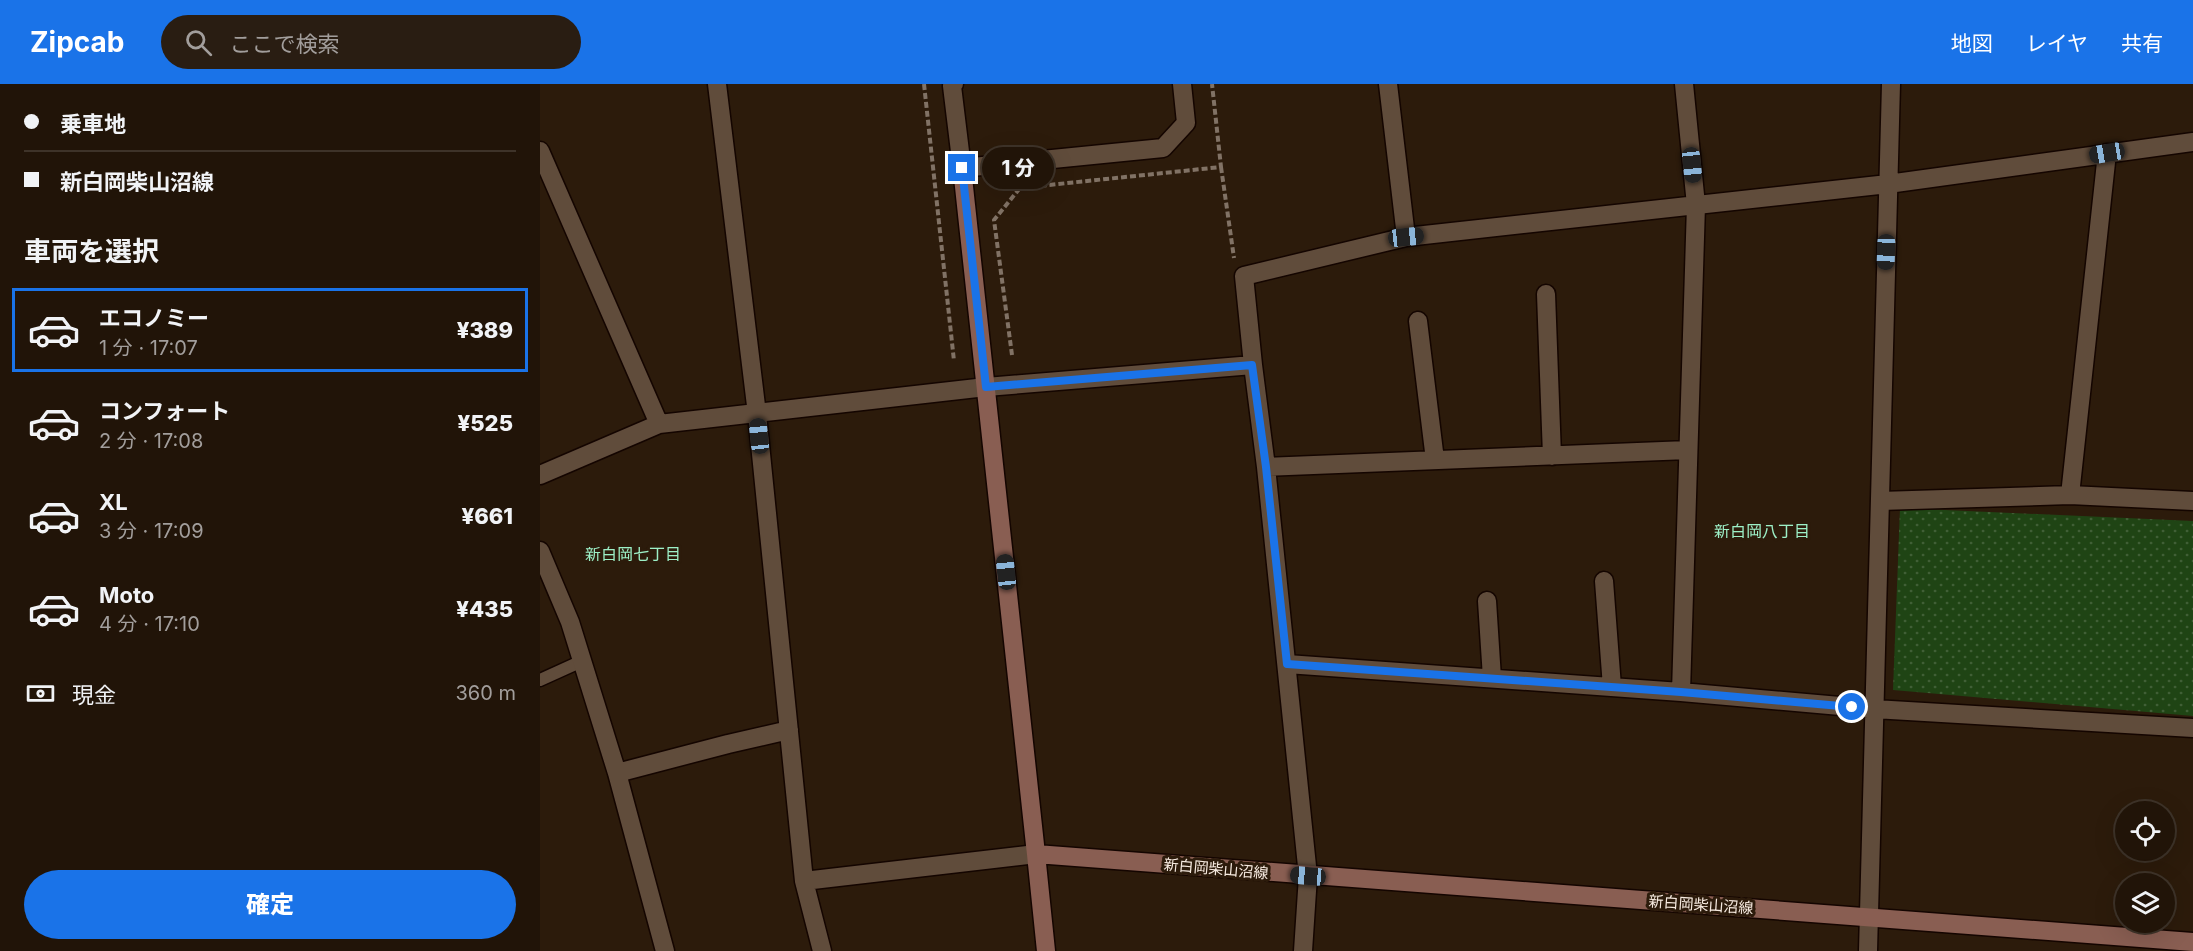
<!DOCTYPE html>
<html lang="ja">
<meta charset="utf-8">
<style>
:root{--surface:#211408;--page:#291d12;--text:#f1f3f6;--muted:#a29e9c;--line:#3e3329;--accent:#1a73e8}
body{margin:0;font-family:Inter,"Noto Sans JP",sans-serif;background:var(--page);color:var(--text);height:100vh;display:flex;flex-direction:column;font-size:22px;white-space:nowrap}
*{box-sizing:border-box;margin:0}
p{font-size:20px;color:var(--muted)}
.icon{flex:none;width:33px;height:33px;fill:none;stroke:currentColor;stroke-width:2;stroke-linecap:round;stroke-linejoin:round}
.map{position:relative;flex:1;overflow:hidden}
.details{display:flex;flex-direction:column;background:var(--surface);width:540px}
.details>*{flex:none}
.hud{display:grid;align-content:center;height:132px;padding:0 24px;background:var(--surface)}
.fabs{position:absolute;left:1575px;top:717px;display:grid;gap:12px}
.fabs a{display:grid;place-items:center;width:60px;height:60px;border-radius:50%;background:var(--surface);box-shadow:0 6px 24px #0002,0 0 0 2px var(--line);font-size:30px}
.end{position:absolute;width:27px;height:27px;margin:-14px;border:8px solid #1a73e8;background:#fff;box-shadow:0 0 0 3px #fff}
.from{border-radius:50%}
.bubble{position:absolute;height:42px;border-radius:21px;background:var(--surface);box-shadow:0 6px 24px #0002,0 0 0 2px var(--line);font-size:20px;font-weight:800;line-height:42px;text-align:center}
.car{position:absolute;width:18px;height:36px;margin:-18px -9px;border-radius:8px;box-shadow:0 0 4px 2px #0007;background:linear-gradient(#222 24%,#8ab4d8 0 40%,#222 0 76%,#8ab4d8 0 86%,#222 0)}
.hud b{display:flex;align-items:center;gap:21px;height:57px;font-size:22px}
.hud b+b{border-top:2px solid var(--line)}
.hud i{width:15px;height:15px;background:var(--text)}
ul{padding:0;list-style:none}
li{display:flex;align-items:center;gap:18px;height:84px;margin:0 12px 9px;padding:0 12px;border:3px solid transparent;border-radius:0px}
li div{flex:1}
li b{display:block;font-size:22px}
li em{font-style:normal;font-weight:800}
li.on{border-color:var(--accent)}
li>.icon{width:54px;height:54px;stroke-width:1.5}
h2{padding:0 24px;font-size:27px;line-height:72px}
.pay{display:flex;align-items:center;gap:15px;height:66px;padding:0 24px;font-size:22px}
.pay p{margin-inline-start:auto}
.action{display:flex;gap:12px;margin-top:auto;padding:12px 24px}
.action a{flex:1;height:69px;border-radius:36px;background:var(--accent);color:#fff;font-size:24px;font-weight:800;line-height:69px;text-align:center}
header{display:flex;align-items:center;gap:36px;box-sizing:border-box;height:84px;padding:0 30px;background:var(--accent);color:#fff}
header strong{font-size:28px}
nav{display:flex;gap:33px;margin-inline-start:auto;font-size:21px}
.search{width:420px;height:54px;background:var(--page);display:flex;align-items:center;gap:15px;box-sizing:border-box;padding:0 21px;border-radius:33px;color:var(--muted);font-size:22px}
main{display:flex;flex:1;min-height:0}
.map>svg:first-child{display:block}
</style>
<header>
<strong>Zipcab</strong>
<div class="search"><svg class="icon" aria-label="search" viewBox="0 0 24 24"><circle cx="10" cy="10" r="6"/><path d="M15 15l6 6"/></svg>ここで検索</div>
<nav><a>地図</a><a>レイヤ</a><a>共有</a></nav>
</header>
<main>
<section class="details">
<div class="hud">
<b><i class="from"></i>乗車地</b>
<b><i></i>新白岡柴山沼線</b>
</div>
<h2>車両を選択</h2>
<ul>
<li class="on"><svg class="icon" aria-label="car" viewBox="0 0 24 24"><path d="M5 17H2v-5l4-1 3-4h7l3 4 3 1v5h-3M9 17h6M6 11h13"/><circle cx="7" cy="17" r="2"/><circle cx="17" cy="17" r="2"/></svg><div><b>エコノミー</b><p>1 分 · 17:07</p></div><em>¥389</em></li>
<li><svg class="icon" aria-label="car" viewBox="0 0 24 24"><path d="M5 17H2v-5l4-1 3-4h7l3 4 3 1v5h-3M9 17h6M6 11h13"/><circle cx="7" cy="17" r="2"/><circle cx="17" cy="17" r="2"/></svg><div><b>コンフォート</b><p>2 分 · 17:08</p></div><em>¥525</em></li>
<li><svg class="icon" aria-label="car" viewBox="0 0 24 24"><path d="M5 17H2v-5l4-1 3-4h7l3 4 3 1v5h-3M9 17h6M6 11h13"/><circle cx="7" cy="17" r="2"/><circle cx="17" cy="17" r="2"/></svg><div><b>XL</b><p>3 分 · 17:09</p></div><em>¥661</em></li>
<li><svg class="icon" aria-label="car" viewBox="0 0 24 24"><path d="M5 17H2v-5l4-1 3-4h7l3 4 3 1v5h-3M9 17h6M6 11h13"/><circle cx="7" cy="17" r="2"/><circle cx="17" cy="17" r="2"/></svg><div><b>Moto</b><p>4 分 · 17:10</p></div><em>¥435</em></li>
</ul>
<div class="pay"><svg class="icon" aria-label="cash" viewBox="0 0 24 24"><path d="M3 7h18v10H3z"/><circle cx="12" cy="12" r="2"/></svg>現金<p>360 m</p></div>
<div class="action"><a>確定</a></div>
</section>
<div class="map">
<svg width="1653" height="867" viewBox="0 0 1653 867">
<defs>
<pattern id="green-dots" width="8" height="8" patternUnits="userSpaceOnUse" patternTransform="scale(1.5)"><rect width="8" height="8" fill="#1f4414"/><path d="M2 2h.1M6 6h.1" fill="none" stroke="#405f36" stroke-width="1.8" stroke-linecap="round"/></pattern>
</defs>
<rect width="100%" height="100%" fill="#2c1b0b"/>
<path fill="url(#green-dots)" d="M1360,424l293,13v195l-300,-26z"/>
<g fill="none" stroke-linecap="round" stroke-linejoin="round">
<defs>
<path id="lane" d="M0,596l42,-19"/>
<path id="street" d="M177,0l40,330 47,467 18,70
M414,0l-2,2 10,82 201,-20 23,-25 -4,-39
M848,0l18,153
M0,67l119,273
M1006,210l6,162
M878,237l17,139
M726,383l422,-17
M0,391l119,-51 327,-37 267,-22
M1530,411l37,-342
M1340,417l190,-6 123,6
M0,467l30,71 47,151 48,178
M1064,497l8,106
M947,517l5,77
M747,580l394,28 193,17 319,19
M1141,608l15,-487 -12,-121
M77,689l111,-29 61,-14
M264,797l232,-27
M763,867l5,-75 -42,-409 -13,-102 -9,-89 162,-39 482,-53 305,-42
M1328,867l23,-867"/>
<path id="secondary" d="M422,84l74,686 1157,88
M496,770l10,97"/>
</defs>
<use href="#lane" stroke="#140500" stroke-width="15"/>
<use href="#street" stroke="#140500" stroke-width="21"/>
<use href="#secondary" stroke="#140500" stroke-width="21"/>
<path stroke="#817265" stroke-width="4" stroke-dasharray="6 3" stroke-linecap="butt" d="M384,0l30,277
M681,83l13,91
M472,271l-18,-135 26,-32 201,-21 -9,-83"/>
<use href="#lane" stroke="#604c3b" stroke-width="12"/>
<use href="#street" stroke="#604c3b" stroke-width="18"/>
<use href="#secondary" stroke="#895e52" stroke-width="18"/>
</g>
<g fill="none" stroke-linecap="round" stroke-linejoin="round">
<path stroke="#1a73e8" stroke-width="8" d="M422,84l24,219 266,-22 14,102 21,197 394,28 171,15"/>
</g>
<g text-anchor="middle" stroke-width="6" stroke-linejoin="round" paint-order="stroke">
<g font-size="15" fill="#f7ebe1" stroke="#2c1b0b">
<text transform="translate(676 785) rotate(5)" y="5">新白岡柴山沼線</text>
<text transform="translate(1161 821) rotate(4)" y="5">新白岡柴山沼線</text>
</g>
<g font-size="16" fill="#9df0c7" stroke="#2c1b0b">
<text x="1222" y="453">新白岡八丁目</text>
<text x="93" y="476">新白岡七丁目</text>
</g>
</g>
</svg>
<div class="fabs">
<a><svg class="icon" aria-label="locate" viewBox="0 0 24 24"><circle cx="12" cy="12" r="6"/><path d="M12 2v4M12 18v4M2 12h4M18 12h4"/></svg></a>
<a><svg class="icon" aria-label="layers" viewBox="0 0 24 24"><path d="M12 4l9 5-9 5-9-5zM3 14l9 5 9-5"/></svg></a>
</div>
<i class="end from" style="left:1312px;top:623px"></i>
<i class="end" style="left:422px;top:84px"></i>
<div class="bubble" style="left:442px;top:63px;width:72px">1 分</div>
<i class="car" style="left:1567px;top:69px;rotate:261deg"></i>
<i class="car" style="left:1152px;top:81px;rotate:174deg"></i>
<i class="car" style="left:866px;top:153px;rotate:84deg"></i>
<i class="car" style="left:1346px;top:168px;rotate:182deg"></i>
<i class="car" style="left:219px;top:352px;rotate:354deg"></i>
<i class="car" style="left:466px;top:488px;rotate:354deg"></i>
<i class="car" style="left:768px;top:792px;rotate:275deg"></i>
</div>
</main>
